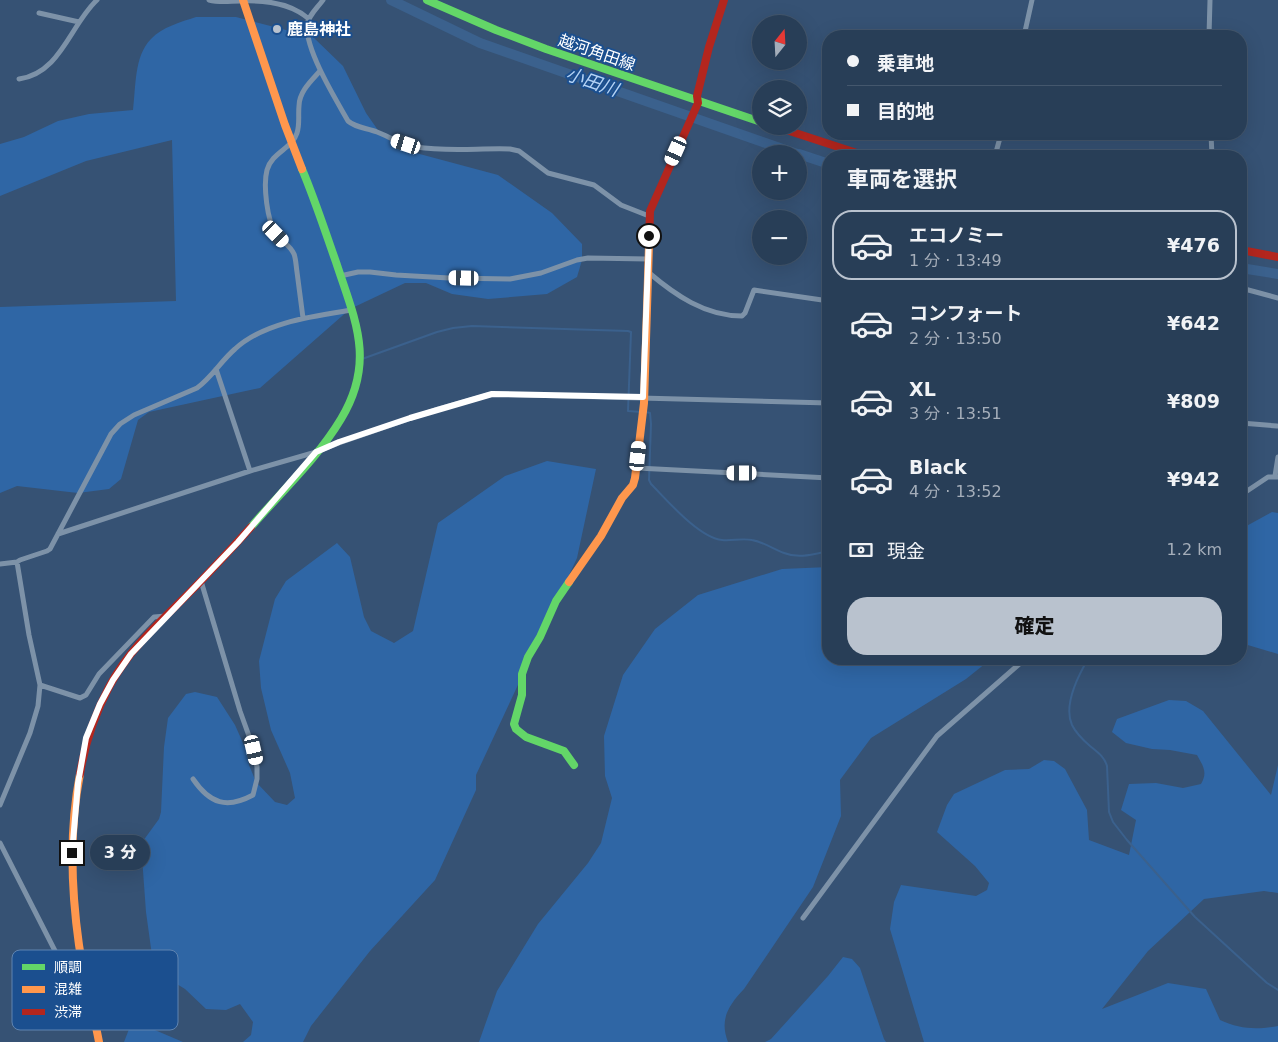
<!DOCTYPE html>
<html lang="ja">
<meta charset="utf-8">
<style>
:root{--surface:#283e57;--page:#30455d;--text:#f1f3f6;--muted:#a5aeba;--line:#44576d;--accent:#b9c2ce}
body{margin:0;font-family:"DejaVu Sans","Noto Sans JP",sans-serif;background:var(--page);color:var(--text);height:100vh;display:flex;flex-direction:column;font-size:19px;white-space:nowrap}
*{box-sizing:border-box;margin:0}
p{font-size:16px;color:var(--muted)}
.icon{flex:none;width:28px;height:28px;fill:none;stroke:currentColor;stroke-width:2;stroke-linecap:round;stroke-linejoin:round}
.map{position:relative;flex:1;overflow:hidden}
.details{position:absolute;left:822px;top:150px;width:425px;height:515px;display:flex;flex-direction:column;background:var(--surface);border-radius:20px;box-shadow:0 5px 20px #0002,0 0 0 1px var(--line)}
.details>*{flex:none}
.top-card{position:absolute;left:822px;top:30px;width:425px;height:110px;border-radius:20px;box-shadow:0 5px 20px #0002,0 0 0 1px var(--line);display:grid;align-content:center;height:110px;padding:0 25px;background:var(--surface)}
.needle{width:32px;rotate:18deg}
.buttons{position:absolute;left:752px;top:15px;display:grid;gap:10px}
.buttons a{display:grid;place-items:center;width:55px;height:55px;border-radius:50%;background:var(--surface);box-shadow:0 5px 20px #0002,0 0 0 1px var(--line);font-size:25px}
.end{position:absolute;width:22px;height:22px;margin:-11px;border:6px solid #fff;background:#111;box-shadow:0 0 0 2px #111}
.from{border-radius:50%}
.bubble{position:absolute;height:35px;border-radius:18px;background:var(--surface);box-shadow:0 5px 20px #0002,0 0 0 1px var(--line);font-size:16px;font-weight:800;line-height:35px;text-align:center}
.car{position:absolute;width:15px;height:30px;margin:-15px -8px;border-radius:6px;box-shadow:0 0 4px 1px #0007;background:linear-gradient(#fff 24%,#345 0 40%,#fff 0 76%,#345 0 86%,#fff 0)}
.top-card b{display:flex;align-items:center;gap:18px;height:48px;font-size:19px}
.top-card b+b{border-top:1px solid var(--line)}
.top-card i{width:12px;height:12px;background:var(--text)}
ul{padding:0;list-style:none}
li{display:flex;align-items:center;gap:15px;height:70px;margin:0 10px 8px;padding:0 15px;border:2px solid transparent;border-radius:20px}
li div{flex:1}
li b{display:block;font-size:19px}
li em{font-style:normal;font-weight:800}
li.on{border-color:var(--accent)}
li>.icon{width:45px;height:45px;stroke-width:1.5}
h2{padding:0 25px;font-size:22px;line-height:60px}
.pay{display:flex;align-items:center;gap:12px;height:55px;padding:0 25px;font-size:19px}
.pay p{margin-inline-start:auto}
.cta{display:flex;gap:10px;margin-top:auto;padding:10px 25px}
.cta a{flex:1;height:58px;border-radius:20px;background:var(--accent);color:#111;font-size:20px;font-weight:800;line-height:58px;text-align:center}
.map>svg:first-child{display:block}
</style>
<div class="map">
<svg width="1278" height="1042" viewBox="0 0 1278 1042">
<rect width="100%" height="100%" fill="#365274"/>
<path fill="#2f66a5" d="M196,17h40l77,20 30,29 23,47 14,20 21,16 97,26 54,38 30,31v16l-5,17 -30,17 -59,5 -36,-5 -26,-11h-21l-55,26 -90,79 -111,24 -11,8 -17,59 -12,10 -31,4 -61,-7 -17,7v-186l176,-6 -4,-161 -86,21 -86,35v-52l24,-7 34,-16 31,-7 44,-4c3,-23 1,-54 18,-71 11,-12 30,-17 45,-22z
M547,461l49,8 -19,89 -101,217v15l-41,90 -65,71 -59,75 -8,16h-60l8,-7 2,-13 -13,-18 -14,6 -20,-1 -21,-20 -31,-19 -8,-58 -4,-55 1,-16 16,-22 2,-7 3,-65 4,-29 18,-24 9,-2 22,5 18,28 12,27 2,13 7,17 19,20 12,3 8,-7 -5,-25 -19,-43 -10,-42 -2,-27 16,-62 11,-18 51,-38 13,14 14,60 7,14 23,12 19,-12 25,-108 67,-47z
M1272,512l6,1v141l-37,-11v-114z
M829,567v92h162l-25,20 -95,59 -31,42 1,36 -28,71 -69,102c-15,16 -25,30 -16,53h-249l18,-51 41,-67 50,-61 13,-20 11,-45 -7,-22 -1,-40 19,-61 32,-46 43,-34 84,-26z
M1169,700l17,1 17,10 68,84 7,-30v128l-14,-2 -60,8 -56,52 -46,58 66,-26 38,6 14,31c20,9 36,10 58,6v16h-354l-34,-113 4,-27 7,-17 75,11 11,-6 2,-7 -14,-17 -38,-34 10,-27 7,-11 51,-24 24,-1 15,-9 10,1 11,8 22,41 2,30 40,15 7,-35 -15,-10 8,-26 27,-1 27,5 18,-4c7,-12 2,-18 -4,-29l-27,-5 -18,-1 -26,-6 -14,-11 5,-13z
M843,957l9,2 8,9 24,71 2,3h-121l6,-3 57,-63z
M136,1022l47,20h-59l7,-18z"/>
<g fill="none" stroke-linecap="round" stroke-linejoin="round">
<path stroke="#3b618d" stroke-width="2" d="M362,359l75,-27 16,-4 19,-2 156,5 3,1 -3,79 13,1
M646,412l4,1 1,11 -2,56 2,4c16,16 48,54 71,56 10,1 20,-2 30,0 12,2 21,9 32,13 15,6 30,1 45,-2
M1088,659c-10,17 -25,46 -16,66 4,8 11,15 18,21 7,6 14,10 17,20l2,46 4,10 14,18 68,77 72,66 11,7"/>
<path stroke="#3b618d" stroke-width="10" d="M391,0l89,43 317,111
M799,154l30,10
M1241,268l37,6"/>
<path stroke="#7d92a8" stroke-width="5" d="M209,0c11,3 21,1 32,1 24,-1 50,2 68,18
M323,0c-5,7 -16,17 -16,26 -1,25 28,72 41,95 8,7 19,7 29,11 13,5 25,13 39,15 31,5 63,1 94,2l9,2 29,22 46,12 27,20 28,11
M39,13l40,9
M1024,36l8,-36
M1209,36l1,-36
M19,79c42,-6 51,-54 78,-79
M1211,134l1,22
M995,156l6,-22
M648,272c27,23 57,44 94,44l3,-3 9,-23 75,11
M340,276l18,-4h12l26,3 53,3 61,1 31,-6 36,-13 11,-2 60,1
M1241,288l37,10
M303,318c-2,-15 -4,-31 -6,-46 -1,-6 -1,-13 -3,-18 -4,-9 -13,-13 -18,-20 -9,-13 -13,-49 -9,-64 5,-18 25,-21 30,-37 3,-9 1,-18 2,-27 0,-14 12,-25 21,-35
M216,369l34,102
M1241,423l36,3
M637,468l192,10
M1275,476l3,-19
M1241,495l27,-18h10
M58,534l192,-63 66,-19 23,-9 96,-33 57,-16 337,9
M0,564l17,-2 3,-2 27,-9 3,-2 52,-98 9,-17 9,-10 14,-9 63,-27c15,-11 24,-27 38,-39 29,-27 80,-33 117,-39
M40,685l40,13 6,-3 13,-21 55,-57 12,-1
M193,779c17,25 34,30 60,16l4,-16v-12l-3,-17 -14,-39 -39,-130
M0,805l30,-72 8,-27 2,-21 -11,-50 -12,-73
M0,843l77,151 8,7 6,-1
M803,918l134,-182 88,-77"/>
<path stroke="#63d668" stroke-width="8" d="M427,0l69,30 50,19 215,73
M251,527c30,-35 66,-68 90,-108 35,-58 14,-99 -5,-157 -11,-31 -21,-62 -34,-93
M569,582l-13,19 -16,36 -12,20 -6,17v21l-8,29 2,5 10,8 38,14 10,14"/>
<path stroke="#ff974d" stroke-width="8" d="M243,0l42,125 17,44
M569,582l32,-46 21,-38 11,-13 2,-7 9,-75 5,-158
M80,774c-11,56 -9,114 -1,171 5,32 14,65 20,97"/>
<path stroke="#b3261e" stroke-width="8" d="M774,126l92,30
M649,245l1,-34 48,-108 -1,-7 12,-49 15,-47
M1241,250l37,7
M80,774c5,-31 15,-60 29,-87 20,-38 52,-66 82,-96 20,-20 40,-42 60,-64"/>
</g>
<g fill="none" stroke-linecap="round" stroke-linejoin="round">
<path stroke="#fff" stroke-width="6" d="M72,853l6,-70 8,-45 14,-34 13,-24 18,-26 107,-112 78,-90 23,-10 71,-24 82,-24 151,3 6,-161"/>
</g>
<circle fill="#b9c2ce" stroke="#1b4f8f" stroke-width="2" cx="277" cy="29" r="5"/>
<g text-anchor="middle" stroke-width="4" stroke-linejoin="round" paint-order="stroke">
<g font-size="16" font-weight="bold" fill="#fff" stroke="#1b4f8f" text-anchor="start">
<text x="287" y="35">鹿島神社</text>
</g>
<g font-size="16" fill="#fff" stroke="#1b4f8f">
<text transform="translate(597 52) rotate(19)" y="6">越河角田線</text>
</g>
<g font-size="18" font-style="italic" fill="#b5d3f5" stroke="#1b4f8f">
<text transform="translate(592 82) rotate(19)" y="6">小田川</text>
</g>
</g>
<rect x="12" y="950" width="166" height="80" rx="8" fill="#1b4f8f" stroke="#5f84b1" stroke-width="1"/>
<rect x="22" y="964" width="23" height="6" fill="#63d668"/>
<rect x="22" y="986" width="23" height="7" fill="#ff974d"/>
<rect x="22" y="1009" width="23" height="6" fill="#b3261e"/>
<g font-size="14" fill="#fff">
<text x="54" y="972">順調</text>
<text x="54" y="994">混雑</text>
<text x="54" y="1017">渋滞</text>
</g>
</svg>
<div class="buttons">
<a><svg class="needle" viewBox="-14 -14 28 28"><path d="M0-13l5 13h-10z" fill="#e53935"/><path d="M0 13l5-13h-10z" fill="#a5aeba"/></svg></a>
<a><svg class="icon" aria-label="layers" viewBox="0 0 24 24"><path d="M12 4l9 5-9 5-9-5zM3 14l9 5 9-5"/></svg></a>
<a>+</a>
<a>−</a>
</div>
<i class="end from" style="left:649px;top:236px"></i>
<i class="end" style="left:72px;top:853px"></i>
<div class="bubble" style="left:90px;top:835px;width:60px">3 分</div>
<i class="car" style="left:406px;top:144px;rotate:288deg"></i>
<i class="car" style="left:676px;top:151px;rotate:204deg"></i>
<i class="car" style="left:276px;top:234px;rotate:136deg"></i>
<i class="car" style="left:464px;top:278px;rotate:271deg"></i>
<i class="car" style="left:638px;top:456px;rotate:6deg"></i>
<i class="car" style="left:742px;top:473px;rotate:270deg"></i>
<i class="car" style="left:254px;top:750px;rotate:167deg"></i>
<div class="top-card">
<b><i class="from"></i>乗車地</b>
<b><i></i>目的地</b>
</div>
<section class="details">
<h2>車両を選択</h2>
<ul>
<li class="on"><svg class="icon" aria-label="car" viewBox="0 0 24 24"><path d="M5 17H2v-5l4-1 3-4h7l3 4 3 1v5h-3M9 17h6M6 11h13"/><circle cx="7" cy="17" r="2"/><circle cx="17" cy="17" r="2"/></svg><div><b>エコノミー</b><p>1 分 · 13:49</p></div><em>¥476</em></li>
<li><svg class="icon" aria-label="car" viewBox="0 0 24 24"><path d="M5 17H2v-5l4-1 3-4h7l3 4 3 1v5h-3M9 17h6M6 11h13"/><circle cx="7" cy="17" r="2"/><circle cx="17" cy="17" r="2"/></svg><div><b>コンフォート</b><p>2 分 · 13:50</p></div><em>¥642</em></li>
<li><svg class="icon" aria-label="car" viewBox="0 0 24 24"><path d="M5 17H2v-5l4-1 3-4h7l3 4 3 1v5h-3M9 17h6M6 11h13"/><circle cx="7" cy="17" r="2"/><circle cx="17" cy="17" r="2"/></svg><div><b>XL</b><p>3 分 · 13:51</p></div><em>¥809</em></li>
<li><svg class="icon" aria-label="car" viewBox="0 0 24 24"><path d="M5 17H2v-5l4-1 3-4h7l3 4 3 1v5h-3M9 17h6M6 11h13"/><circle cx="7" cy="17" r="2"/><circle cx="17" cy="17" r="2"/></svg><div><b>Black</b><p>4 分 · 13:52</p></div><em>¥942</em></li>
</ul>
<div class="pay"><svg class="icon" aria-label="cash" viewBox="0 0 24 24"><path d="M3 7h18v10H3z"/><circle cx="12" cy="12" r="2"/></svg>現金<p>1.2 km</p></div>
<div class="cta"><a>確定</a></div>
</section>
</div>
